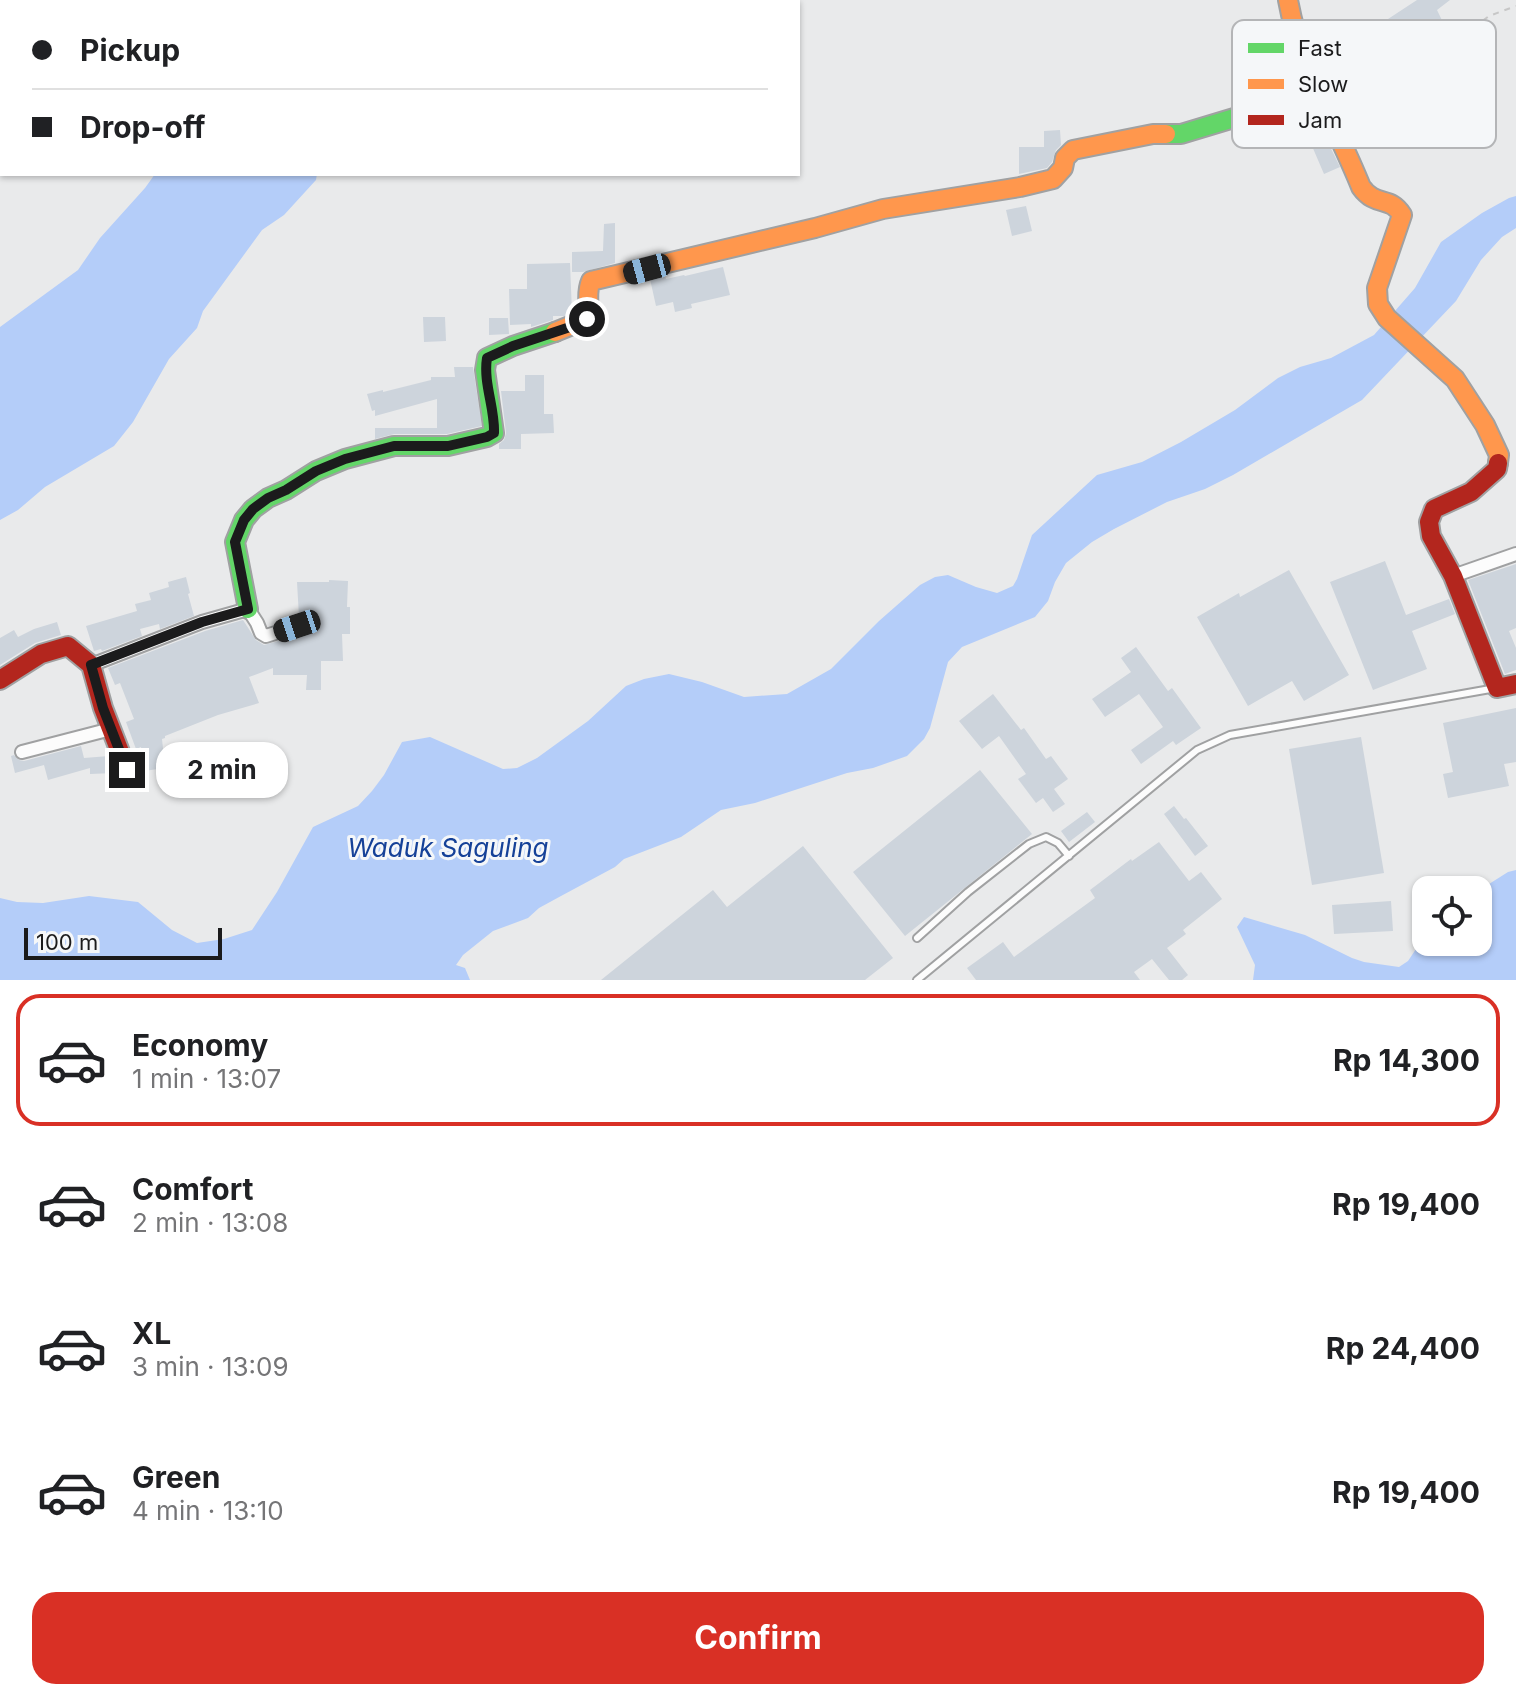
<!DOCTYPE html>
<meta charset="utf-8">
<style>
:root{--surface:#fff;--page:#f2f2f2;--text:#202124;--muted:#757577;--line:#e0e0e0;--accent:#d93025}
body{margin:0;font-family:Inter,sans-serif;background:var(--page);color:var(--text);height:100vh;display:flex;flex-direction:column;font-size:30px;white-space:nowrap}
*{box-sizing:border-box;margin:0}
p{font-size:26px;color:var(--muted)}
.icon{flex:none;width:44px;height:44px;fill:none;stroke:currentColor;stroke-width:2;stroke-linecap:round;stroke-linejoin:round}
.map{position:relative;height:980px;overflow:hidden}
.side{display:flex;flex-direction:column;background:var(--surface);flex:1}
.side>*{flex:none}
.top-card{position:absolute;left:0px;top:0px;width:800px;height:176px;box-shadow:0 2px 6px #0004;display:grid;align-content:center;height:176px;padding:0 32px;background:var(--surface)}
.controls{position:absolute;left:1412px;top:876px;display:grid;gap:16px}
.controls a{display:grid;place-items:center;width:80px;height:80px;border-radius:16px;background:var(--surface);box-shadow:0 2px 6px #0004;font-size:40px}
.scale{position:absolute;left:24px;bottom:20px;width:198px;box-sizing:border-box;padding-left:8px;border:4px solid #1b1b1c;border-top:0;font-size:22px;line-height:28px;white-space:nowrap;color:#1b1b1c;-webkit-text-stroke:6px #f5f7f9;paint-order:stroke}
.end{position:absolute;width:36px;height:36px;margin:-18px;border:10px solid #1b1b1c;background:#fff;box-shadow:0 0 0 4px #fff}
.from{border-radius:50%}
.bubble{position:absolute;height:56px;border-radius:24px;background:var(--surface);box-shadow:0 2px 6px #0004;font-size:26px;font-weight:700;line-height:56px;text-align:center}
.car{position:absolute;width:24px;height:48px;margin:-24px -12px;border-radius:10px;box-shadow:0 0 6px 2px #0007;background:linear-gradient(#222 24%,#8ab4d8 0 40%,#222 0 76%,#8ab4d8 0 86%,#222 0)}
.top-card b{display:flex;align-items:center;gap:28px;height:76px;font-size:30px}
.top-card b+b{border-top:2px solid var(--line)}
.top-card i{width:20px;height:20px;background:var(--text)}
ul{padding:14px 0 0;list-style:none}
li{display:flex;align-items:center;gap:24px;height:132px;margin:0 16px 12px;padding:0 16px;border:4px solid transparent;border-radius:24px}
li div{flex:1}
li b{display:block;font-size:30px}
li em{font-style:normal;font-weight:700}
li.current{border-color:var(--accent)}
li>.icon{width:72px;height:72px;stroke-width:1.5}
.primary-button{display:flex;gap:16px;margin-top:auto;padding:16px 32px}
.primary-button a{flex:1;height:92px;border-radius:24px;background:var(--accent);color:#fff;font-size:32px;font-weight:700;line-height:92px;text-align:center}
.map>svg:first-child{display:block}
</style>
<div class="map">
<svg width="1516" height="980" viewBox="0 0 1516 980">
<rect width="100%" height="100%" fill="#e9eaeb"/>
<path fill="#b4cdf9" d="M155,174h162l-1,6 -32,35 -22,15 -59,81 -6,17 -28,31 -36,63 -19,24 -69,41 -27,23 -18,10v-193l78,-57 22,-32 45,-50z
M1516,196v32l-14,9 -21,23 -25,41 -94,99 -129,75 -28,14 -38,13 -53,27 -22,13 -26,21 -11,19 -7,19 -13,16 -73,30 -14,15 -18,66 -6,11 -17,17 -34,12 -26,5 -92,30 -34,7 -40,27 -57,22 -9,8 -54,29 -22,12 -11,10 -35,13 -30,24 -7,10 9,3 5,12h-470v-82l17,4 26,1 46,-7 49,6 34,28 25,13 27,-4 28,-9 25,-38 36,-65 45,-21 14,-15 12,-16 18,-33 28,-5 73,32 14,-1 20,-10 51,-37 38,-35 18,-7 25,-5 33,8 42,15 43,-3 44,-25 48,-48 41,-36 15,-8 13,-2 28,12 21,6 16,-7 4,-7 15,-44 65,-60 45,-13 39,-20 54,-32 43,-32 22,-11 31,-9 43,-23 41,-47 26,-46 41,-29 27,-15z
M1516,870v110h-263l2,-15 -18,-38 7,-10 61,18 47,23 12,4 35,5 9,-6 18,-27v8h52v-51l30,-19z"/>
<path fill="#cdd4dc" d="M1417,0h33l-13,10 15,31 -13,3 -18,15 -16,7 1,5 -21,10 -3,-10 18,-7 -3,-11 12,-2 -21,-32z
M1320,126l20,41 -16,7 -18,-42z
M1060,130l1,15 -5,5 -4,12 -5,6 -28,6v-27h25v-16z
M1026,206l6,25 -20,5 -6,-26z
M615,223v40l-32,9h-11v-20l31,-1 1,-27z
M570,263l2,50 -6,3h-13v4l-22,7v-3l-21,1 -1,-36h18v-25z
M723,267l7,28 -39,9 1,4 -17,4 -2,-10 -17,4 -6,-27 15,-3 1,3 18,-4 1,1z
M423,317h22l1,24 -22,1z
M489,318h19l1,16 -20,1z
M454,367h19l9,59 -35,8h-53l-19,5v-11h62v-29l-62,17v-6l-3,1 -5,-17 16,-4v2l48,-12v-3h24z
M525,375h19v39h9l1,19 -33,1v15h-22v-5l5,-4 2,-7 -5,-42h24z
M1385,561l21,54 43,-16 6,15 -43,17 15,38 -54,21 -43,-108z
M1516,564v64l-7,3 7,17v22l-11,4 -37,-94z
M1289,570l60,105 -45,26 -12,-20 -44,25 -51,-89 42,-24 1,4z
M186,577l4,16 -2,1 6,22 -34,13 -1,-5 -19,5 2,7 -40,15 -1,-2 -7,2 -8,-25 51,-15 -2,-7 16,-4 -2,-7 20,-6 -1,-5z
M329,580l19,1 -1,26h3v27h-8l1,27h-22v29h-15l1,-15h-34v-7l-24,9 10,26 -41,12 -53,21v2l-3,1 3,29 -21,3 -3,-24 -5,2 -10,-27 8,-3 -14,-36 -5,2 -7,-17 97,-37 38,-11 13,20 8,5 36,-10 6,-8 -2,-7 -5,-3 -2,-35h32z
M57,622l4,13 -26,8 -35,22v-27l14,-8 4,7 16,-8z
M1136,647l32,44 4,-3 29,40 -25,17 -3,-4 -32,23 -10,-14 32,-23 -24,-33 -34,23 -13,-18 39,-27 -10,-14z
M993,694l28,36 3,-2 22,31 5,-3 17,23 -14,10 11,15 -12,8 -10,-14 -7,5 -18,-24 8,-5 -27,-38 -17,13 -23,-28z
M1516,708v54l-12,2 5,22 -61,12 -5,-24 10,-2 -10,-49z
M1361,737l23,136 -72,12 -23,-136z
M81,746l3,12 25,-2 6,17 -25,1v-6l-42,12 -4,-15 -29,8 -4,-17 3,-1 5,5 5,1z
M980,770l52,64 -127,102 -52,-64z
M1174,806l10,13 2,-1 22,28 -13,10 -31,-42z
M1087,812l8,10 -26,20 -8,-11z
M1159,842l30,39 12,-9 21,27 -39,31 3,4 -19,14 21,27 -6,5h-13l-17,-21 -18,13 6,8h-164l-9,-12 36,-26 11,15 81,-59 -5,-8 41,-31 1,2z
M803,846l90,112 -28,22h-264l112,-90 14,17z
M1391,901l2,30 -59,3 -2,-29z"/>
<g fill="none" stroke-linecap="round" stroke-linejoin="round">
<defs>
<path id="lane" d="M917,938l51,-46 61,-48 17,-7 12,6 11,13
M917,980l280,-230 33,-15 266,-47"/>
<path id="street" d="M1329,117l37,-15 47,-25 31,-26
M1453,576l63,-22
M91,665l111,-43 46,-13 9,14 4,10 5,3 31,-10
M22,752l89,-23"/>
<path id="fast" d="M1166,134h15l136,-41
M248,609l-13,-67 9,-22 9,-11 15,-11 18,-8 30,-19 29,-12 49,-13h54l39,-9 7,-4 -9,-63 2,-12 26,-12 42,-14"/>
<path id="slow" d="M1288,0c12,68 48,124 73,187 15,21 29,8 41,28l-25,73 1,16 9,14 68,61 30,46 14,30 -1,8
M555,332l32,-13c4,-13 -2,-25 4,-38l224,-53 68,-19 137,-22 33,-8 10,-11 2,-10 8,-8 80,-16h13"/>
<path id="jam" d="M1498,463l-1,6 -26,23 -37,17 -5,13 2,14 22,40 44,112 19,-4
M0,680l41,-26 27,-8 23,19 12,43 24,62"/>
</defs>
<use href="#lane" stroke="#a0a1a2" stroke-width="10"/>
<use href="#street" stroke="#a0a1a2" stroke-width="16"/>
<use href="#fast" stroke="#a0a1a2" stroke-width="22"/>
<use href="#slow" stroke="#a0a1a2" stroke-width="22"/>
<use href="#jam" stroke="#a0a1a2" stroke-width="22"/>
<path stroke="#c7c7c7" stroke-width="2" stroke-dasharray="6 6" stroke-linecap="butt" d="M1454,42l35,-26 27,-10"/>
<use href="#lane" stroke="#fcfcfc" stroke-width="6"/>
<use href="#street" stroke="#fcfcfc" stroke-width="12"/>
<use href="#fast" stroke="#63d668" stroke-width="18"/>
<use href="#slow" stroke="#ff974d" stroke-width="18"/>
<use href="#jam" stroke="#b3261e" stroke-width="18"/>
</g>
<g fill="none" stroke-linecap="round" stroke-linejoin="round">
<path stroke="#1b1b1c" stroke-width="10" d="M127,770l-24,-62 -12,-43 111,-43 46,-13 -13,-67 9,-22 9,-11 15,-11 18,-8 30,-19 29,-12 49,-13h54l39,-9 7,-4c1,-25 -11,-50 -7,-75l26,-12 60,-20 14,-7"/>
</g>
<g text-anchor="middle" stroke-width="6" stroke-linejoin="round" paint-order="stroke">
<g font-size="26" font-style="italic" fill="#154198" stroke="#f5f7f9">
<text x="448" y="857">Waduk Saguling</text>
</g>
</g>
<rect x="1232" y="20" width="264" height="128" rx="12" fill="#f5f7f9" stroke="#b4b5b7" stroke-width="2"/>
<rect x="1248" y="43" width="36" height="10" fill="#63d668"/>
<rect x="1248" y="79" width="36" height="10" fill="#ff974d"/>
<rect x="1248" y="115" width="36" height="10" fill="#b3261e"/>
<g font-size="22" fill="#1b1b1c">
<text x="1298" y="56">Fast</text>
<text x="1298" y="92">Slow</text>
<text x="1298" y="128">Jam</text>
</g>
</svg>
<div class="controls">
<a><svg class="icon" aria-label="locate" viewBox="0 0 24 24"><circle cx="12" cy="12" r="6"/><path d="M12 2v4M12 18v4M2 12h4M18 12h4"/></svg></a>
</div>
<div class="scale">100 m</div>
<i class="end from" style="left:587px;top:319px"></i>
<i class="end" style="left:127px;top:770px"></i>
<div class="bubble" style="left:156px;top:742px;width:132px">2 min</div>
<i class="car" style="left:647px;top:269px;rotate:255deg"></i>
<i class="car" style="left:297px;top:626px;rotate:252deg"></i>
<div class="top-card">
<b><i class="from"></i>Pickup</b>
<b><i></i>Drop-off</b>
</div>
</div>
<section class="side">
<ul>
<li class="current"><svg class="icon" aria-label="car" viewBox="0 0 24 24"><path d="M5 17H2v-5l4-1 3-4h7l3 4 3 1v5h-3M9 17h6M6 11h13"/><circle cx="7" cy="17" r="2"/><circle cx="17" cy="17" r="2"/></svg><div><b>Economy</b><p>1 min · 13:07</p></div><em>Rp 14,300</em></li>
<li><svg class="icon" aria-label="car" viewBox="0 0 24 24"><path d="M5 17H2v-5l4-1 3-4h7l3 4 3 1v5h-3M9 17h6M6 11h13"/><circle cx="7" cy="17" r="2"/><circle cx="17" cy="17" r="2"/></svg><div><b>Comfort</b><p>2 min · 13:08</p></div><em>Rp 19,400</em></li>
<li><svg class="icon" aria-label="car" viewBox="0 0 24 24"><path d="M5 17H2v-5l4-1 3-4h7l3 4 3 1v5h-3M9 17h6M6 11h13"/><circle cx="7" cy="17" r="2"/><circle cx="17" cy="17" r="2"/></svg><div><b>XL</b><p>3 min · 13:09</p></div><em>Rp 24,400</em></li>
<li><svg class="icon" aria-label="car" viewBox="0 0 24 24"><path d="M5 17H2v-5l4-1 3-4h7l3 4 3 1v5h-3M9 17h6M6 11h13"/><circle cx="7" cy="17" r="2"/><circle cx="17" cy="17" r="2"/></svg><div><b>Green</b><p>4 min · 13:10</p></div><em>Rp 19,400</em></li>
</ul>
<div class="primary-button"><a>Confirm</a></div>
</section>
